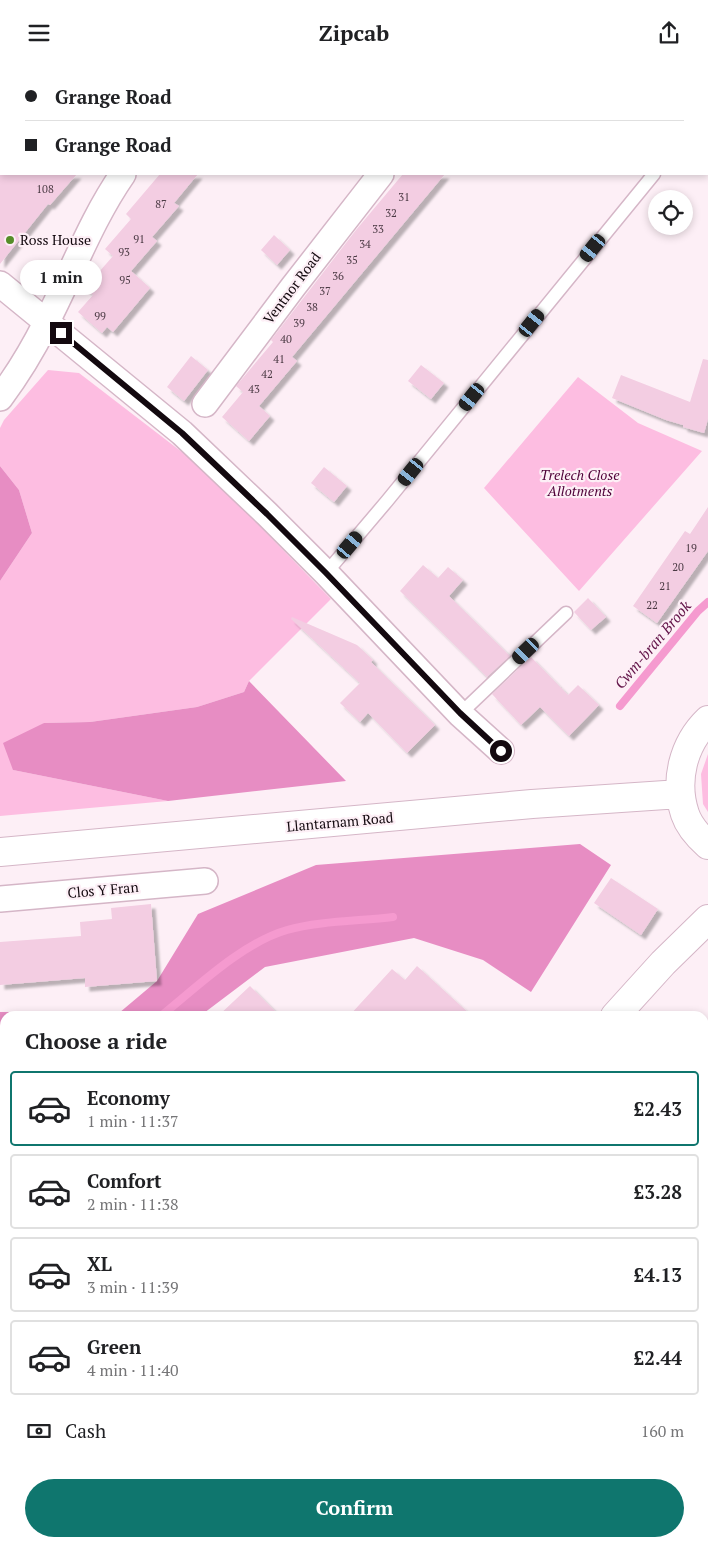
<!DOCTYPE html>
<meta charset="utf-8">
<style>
:root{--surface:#fff;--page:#f2f2f2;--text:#202124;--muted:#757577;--line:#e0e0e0;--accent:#0f766e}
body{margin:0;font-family:"PT Serif",serif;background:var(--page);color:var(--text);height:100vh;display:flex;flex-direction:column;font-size:19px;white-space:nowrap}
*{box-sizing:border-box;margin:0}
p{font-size:16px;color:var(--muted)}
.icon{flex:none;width:28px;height:28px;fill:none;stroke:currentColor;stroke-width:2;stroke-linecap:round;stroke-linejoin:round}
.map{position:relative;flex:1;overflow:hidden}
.panel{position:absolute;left:0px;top:946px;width:709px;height:536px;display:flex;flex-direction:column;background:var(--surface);border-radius:15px 15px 0 0;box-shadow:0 2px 8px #0003}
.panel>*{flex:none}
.guide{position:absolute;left:0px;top:0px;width:709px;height:110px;box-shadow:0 2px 8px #0003;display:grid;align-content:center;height:110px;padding:0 25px;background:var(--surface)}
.fabs{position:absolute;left:648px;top:125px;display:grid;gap:10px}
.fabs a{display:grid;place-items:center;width:45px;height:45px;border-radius:50%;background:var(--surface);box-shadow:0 2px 8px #0003;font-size:25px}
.end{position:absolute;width:22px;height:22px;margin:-11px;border:6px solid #13090f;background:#fff;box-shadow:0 0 0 2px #fff}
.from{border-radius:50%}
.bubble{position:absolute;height:35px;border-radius:18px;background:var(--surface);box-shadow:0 2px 8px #0003;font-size:16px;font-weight:600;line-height:35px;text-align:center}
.car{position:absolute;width:15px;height:30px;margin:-15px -8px;border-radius:6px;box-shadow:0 0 4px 1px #0007;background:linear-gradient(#222 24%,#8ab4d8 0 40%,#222 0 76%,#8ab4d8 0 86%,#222 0)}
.guide b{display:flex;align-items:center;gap:18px;height:48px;font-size:19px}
.guide b+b{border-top:1px solid var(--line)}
.guide i{width:12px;height:12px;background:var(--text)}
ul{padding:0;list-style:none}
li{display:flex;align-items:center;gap:15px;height:75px;margin:0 10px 8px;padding:0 15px;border:2px solid var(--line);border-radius:5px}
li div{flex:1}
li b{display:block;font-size:19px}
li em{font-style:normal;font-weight:600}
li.on{border-color:var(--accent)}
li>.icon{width:45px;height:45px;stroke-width:1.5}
h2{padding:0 25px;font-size:22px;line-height:60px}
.pay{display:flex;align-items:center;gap:12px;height:55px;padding:0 25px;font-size:19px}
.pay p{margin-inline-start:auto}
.cta{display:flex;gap:10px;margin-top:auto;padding:10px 25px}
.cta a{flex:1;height:58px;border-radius:30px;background:var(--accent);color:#fff;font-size:20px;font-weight:600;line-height:58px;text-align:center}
header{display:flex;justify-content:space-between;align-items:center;height:65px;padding:0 25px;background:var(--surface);font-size:22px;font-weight:600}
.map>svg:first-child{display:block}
</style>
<header><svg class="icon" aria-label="menu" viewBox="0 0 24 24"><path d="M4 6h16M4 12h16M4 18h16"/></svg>Zipcab<svg class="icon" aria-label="share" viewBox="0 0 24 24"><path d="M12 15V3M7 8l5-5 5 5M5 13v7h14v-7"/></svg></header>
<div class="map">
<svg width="708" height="1482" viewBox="0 0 708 1482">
<defs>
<filter id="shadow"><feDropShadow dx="4.5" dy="4.5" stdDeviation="1" flood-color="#0004"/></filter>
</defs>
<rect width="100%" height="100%" fill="#fdeff6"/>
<path fill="#fdbde1" d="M48,305l31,3 125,96 127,130 -82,82 -5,11 -47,15 -107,15 -46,1 -31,47 155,31 -168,15v-235l32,-48 -13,-43 -19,-24v-38l4,-8z
M578,312l60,46 64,28 -123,140 -95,-103z
M708,689v58l-5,-8 -2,-30z"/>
<path fill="#e78dc3" d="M0,401l19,24 13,43 -32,48z
M249,616l97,100 -178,20 -155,-31 -10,-27 41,-20 46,-1 107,-15 47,-15z
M580,779l31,21 -80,127 -48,-32 -69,-22 -149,29 -65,49h-195v161l-5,5v-170l119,1 38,-32 41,-67 118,-49z"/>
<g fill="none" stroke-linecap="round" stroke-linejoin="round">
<path stroke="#f59acf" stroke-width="8" d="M620,641l78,-95 10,-9
M161,951c36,-29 81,-73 126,-86 31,-9 73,-9 106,-13
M0,1081l5,-4"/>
</g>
<path fill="#f3cde2" filter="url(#shadow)" d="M0,109h77l-27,31 -2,-1 -48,60z
M160,109h38l-24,29 5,3 -27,31 5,4 -26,30 19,17 -37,44 -6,-5 -5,6 -24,-21 15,-17 -8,-7 28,-32 -8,-7 26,-30 -5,-5z
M403,109h42l-153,183 5,4 -38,45 11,10 -21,25 -27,-24 21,-25 -7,-6 37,-44 -2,-2 85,-110z
M274,170l16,15 -13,15 -16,-15z
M191,291l17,14 -24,31 -17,-14z
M703,294l5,1v59l-4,14 -21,-6v-2l-17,-5 -54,-22 9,-23 69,27z
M421,300l23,18 -13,16 -23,-18z
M324,402l23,19 -13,16 -23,-19z
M708,442v44l-51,72 -24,-17 52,-75 5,3z
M423,500l15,13 10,-11 15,13 -14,16 61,60 -23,21 -87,-86z
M588,533l18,19 -15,13 -17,-18z
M292,552l65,28 16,15 -2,2 64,63 -28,28 -39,-40 -8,9 -20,-19 20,-20 -69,-64z
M531,592l37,38 10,-10 21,20 -30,31 -29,-29 -19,18 -29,-31z
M611,813l47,31 -17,26 -47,-32z
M151,839l6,77 -72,6v-9l-85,7v-43l81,-6 -1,-14 32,-3 -1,-11z
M417,901l55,50h-123l43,-47 13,11z
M250,921l30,30h-62z"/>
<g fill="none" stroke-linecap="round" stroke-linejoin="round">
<defs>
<path id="lane" d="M708,43v-1
M326,508l61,-72 267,-327
M460,649l106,-101
M0,1376l5,-8"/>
<path id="street" d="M206,1l1,-1
M475,1l1,-1
M0,219l182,149 85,81 59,59 134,141 41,37
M0,333c18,-24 33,-49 46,-75 26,-50 45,-103 77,-149
M205,339l88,-117 88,-113
M0,834l205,-18"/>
<path id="secondary" d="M708,655c-25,24 -34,61 -23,94 4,12 14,23 23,31
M0,787l532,-48 148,-10
M615,951l48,-53 45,-44
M234,1482l3,-4"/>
</defs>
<use href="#lane" stroke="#d5b6c7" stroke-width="15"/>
<use href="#street" stroke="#d5b6c7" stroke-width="28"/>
<use href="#secondary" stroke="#d5b6c7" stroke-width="30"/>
<use href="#lane" stroke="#fff" stroke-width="12"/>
<use href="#street" stroke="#fff" stroke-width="25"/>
<use href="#secondary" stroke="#fff" stroke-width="28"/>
</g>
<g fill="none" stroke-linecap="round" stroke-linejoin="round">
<path stroke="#13090f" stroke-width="6" d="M61,268l121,100 85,81 59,59 134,140 41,38"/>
</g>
<circle fill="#558d28" stroke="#fdeff6" stroke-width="2" cx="10" cy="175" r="5"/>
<g text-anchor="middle" stroke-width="4.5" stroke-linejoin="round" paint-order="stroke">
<g font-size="11" fill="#4b3a44">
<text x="45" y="128">108</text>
<text x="404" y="136">31</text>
<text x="161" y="143">87</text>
<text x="391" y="152">32</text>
<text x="378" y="168">33</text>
<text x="139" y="178">91</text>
<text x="365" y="183">34</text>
<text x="124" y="191">93</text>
<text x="352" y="199">35</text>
<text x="338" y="215">36</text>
<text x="125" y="219">95</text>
<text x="325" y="230">37</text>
<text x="312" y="246">38</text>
<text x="100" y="255">99</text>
<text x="299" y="262">39</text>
<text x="286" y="278">40</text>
<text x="279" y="298">41</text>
<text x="267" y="313">42</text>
<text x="254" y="328">43</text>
<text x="691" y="487">19</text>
<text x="678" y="506">20</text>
<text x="665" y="525">21</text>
<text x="652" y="544">22</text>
</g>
<g font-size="14" fill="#13090f" stroke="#fdeff6" text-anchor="start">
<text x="20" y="180">Ross House</text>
</g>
<g font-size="14" fill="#13090f" stroke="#fdeff6">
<text transform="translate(292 223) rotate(-53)" y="5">Ventnor Road</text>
<text transform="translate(340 757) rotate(-5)" y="5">Llantarnam Road</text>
<text transform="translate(103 825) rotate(-5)" y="5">Clos Y Fran</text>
</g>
<g font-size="14" font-style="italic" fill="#4f0038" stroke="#fdeff6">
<text x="580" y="415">Trelech Close<tspan x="580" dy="16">Allotments</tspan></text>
</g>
<g font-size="15" font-style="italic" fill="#621348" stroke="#fdeff6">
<text transform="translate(653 580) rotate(-50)" y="5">Cwm-bran Brook</text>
</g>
</g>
</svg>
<div class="fabs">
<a><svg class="icon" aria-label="locate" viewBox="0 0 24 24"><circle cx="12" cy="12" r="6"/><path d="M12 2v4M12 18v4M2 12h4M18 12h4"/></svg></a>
</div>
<i class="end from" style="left:501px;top:686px"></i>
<i class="end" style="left:61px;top:268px"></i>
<div class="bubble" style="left:20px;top:195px;width:82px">1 min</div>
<i class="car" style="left:593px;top:183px;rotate:219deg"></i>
<i class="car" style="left:532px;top:258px;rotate:39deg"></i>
<i class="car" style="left:472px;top:332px;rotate:219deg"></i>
<i class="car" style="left:411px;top:407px;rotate:219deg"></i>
<i class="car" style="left:350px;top:480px;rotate:40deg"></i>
<i class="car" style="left:526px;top:586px;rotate:226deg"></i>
<div class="guide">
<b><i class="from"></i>Grange Road</b>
<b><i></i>Grange Road</b>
</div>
<section class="panel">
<h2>Choose a ride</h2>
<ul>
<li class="on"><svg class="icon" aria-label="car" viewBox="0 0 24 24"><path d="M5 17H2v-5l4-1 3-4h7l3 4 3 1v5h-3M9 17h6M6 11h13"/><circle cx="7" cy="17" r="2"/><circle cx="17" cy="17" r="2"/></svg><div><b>Economy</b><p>1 min · 11:37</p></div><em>£2.43</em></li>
<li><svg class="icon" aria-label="car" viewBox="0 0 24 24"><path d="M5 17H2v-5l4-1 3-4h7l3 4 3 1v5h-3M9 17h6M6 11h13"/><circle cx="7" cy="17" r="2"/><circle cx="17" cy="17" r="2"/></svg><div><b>Comfort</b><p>2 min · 11:38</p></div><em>£3.28</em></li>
<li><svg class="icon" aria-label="car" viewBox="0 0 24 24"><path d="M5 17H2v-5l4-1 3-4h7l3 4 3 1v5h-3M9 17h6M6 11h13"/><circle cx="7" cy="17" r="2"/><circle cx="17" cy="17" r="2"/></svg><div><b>XL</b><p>3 min · 11:39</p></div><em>£4.13</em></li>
<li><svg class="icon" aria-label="car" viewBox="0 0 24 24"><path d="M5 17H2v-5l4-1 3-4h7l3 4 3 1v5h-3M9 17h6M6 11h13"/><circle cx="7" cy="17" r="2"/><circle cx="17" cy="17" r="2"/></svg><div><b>Green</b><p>4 min · 11:40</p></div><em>£2.44</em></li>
</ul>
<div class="pay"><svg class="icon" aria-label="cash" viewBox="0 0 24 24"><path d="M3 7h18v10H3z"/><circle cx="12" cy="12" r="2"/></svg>Cash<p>160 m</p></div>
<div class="cta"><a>Confirm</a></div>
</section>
</div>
